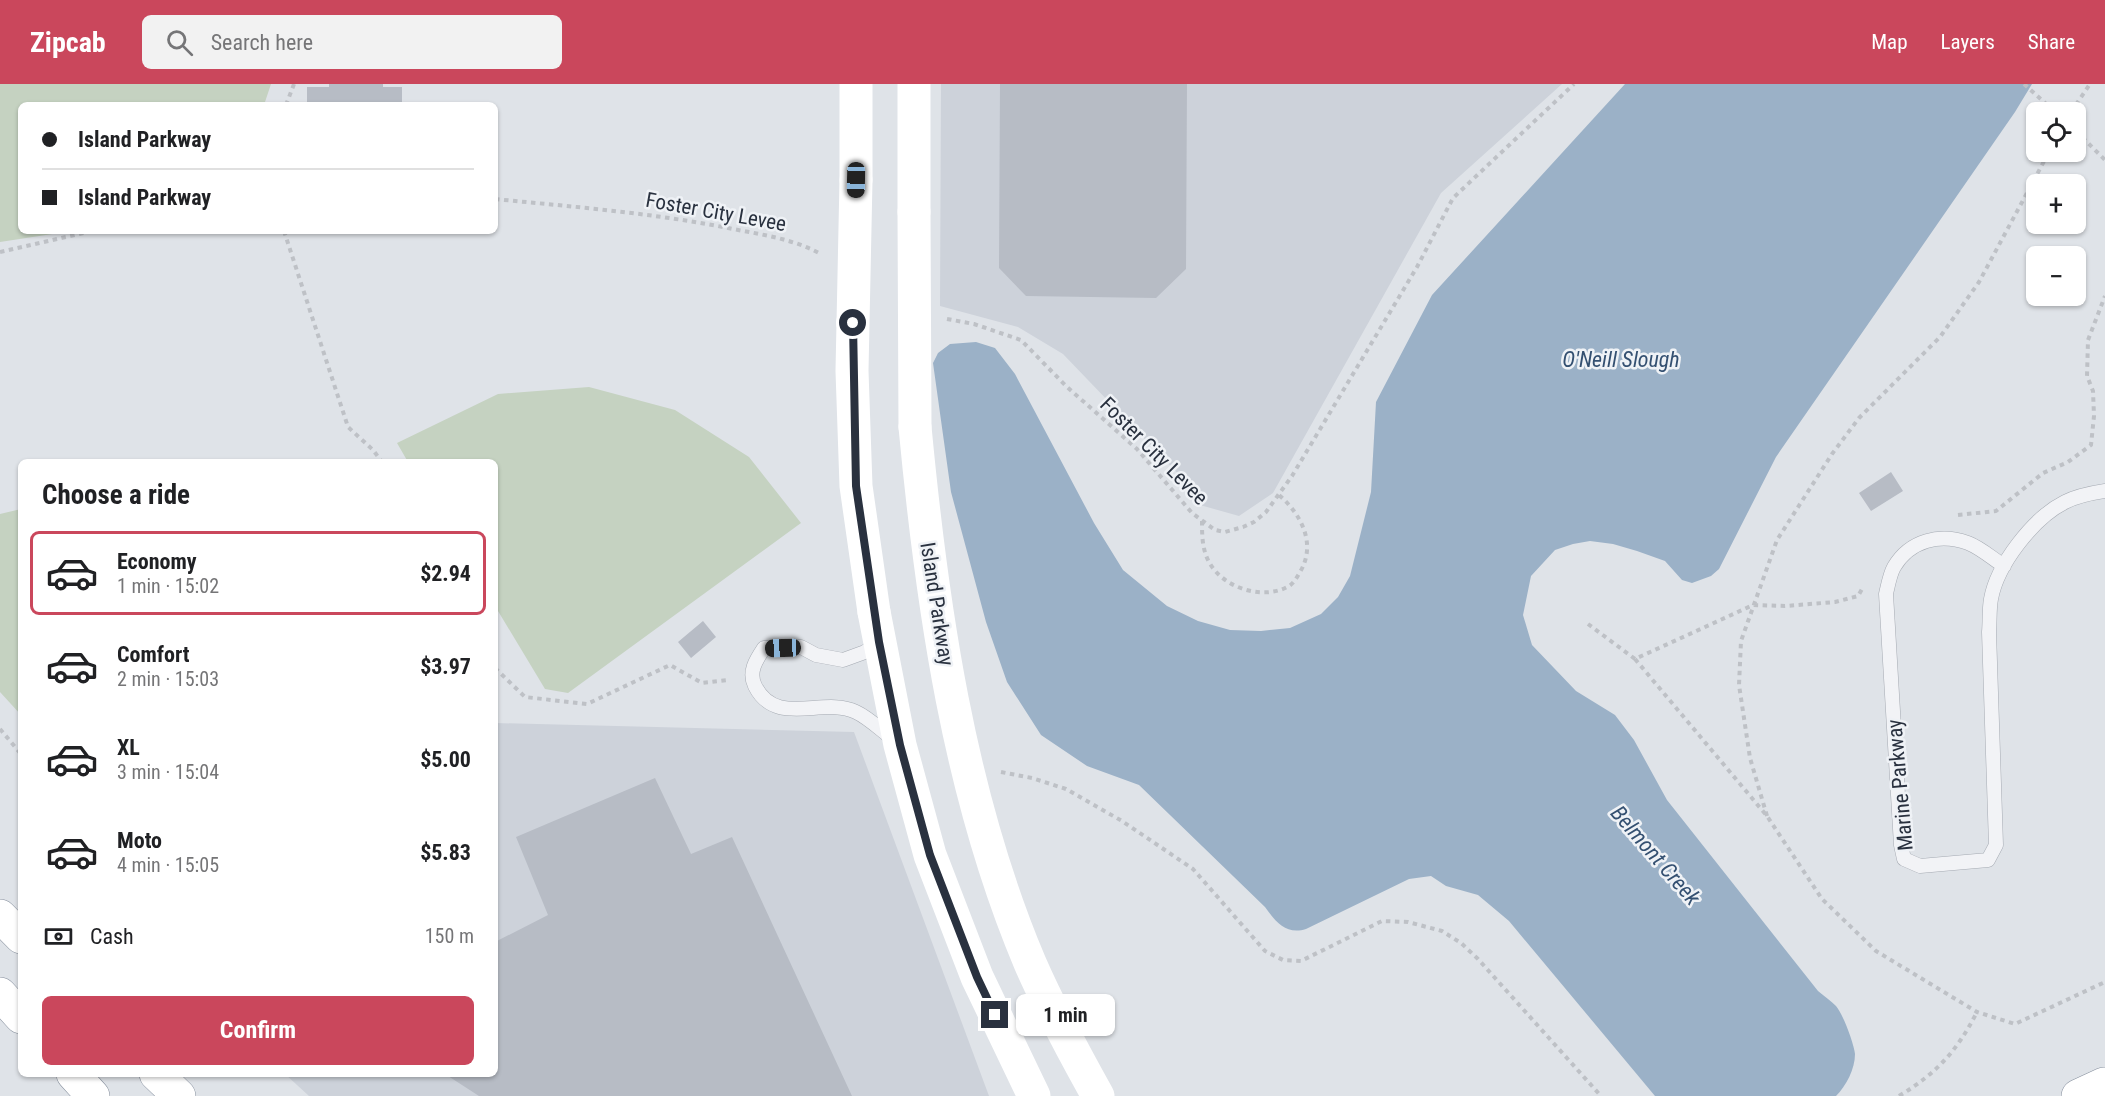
<!DOCTYPE html>
<meta charset="utf-8">
<style>
:root{--surface:#fff;--page:#f2f2f2;--text:#202124;--muted:#757577;--line:#e0e0e0;--accent:#ca475c}
body{margin:0;font-family:"Roboto Condensed",sans-serif;background:var(--page);color:var(--text);height:100vh;display:flex;flex-direction:column;font-size:22px;white-space:nowrap}
*{box-sizing:border-box;margin:0}
p{font-size:20px;color:var(--muted)}
.icon{flex:none;width:33px;height:33px;fill:none;stroke:currentColor;stroke-width:2;stroke-linecap:round;stroke-linejoin:round}
.map{position:relative;flex:1;overflow:hidden}
.details{position:absolute;left:18px;top:375px;width:480px;height:618px;display:flex;flex-direction:column;background:var(--surface);border-radius:9px;box-shadow:0 2px 4px #0004}
.details>*{flex:none}
.guide{position:absolute;left:18px;top:18px;width:480px;height:132px;border-radius:9px;box-shadow:0 2px 4px #0004;display:grid;align-content:center;height:132px;padding:0 24px;background:var(--surface)}
.tools{position:absolute;left:2026px;top:18px;display:grid;gap:12px}
.tools a{display:grid;place-items:center;width:60px;height:60px;border-radius:9px;background:var(--surface);box-shadow:0 2px 4px #0004;font-size:30px}
.end{position:absolute;width:27px;height:27px;margin:-14px;border:8px solid #29313f;background:#fff;box-shadow:0 0 0 3px #fff}
.from{border-radius:50%}
.bubble{position:absolute;height:42px;border-radius:9px;background:var(--surface);box-shadow:0 2px 4px #0004;font-size:20px;font-weight:700;line-height:42px;text-align:center}
.car{position:absolute;width:18px;height:36px;margin:-18px -9px;border-radius:8px;box-shadow:0 0 4px 2px #0007;background:linear-gradient(#222 24%,#8ab4d8 0 40%,#222 0 76%,#8ab4d8 0 86%,#222 0)}
.guide b{display:flex;align-items:center;gap:21px;height:57px;font-size:22px}
.guide b+b{border-top:2px solid var(--line)}
.guide i{width:15px;height:15px;background:var(--text)}
ul{padding:0;list-style:none}
li{display:flex;align-items:center;gap:18px;height:84px;margin:0 12px 9px;padding:0 12px;border:3px solid transparent;border-radius:9px}
li div{flex:1}
li b{display:block;font-size:22px}
li em{font-style:normal;font-weight:700}
li.on{border-color:var(--accent)}
li>.icon{width:54px;height:54px;stroke-width:1.5}
h2{padding:0 24px;font-size:27px;line-height:72px}
.pay{display:flex;align-items:center;gap:15px;height:66px;padding:0 24px;font-size:22px}
.pay p{margin-inline-start:auto}
.action{display:flex;gap:12px;margin-top:auto;padding:12px 24px}
.action a{flex:1;height:69px;border-radius:9px;background:var(--accent);color:#fff;font-size:24px;font-weight:700;line-height:69px;text-align:center}
header{display:flex;align-items:center;gap:36px;box-sizing:border-box;height:84px;padding:0 30px;background:var(--accent);color:#fff}
header strong{font-size:28px}
nav{display:flex;gap:33px;margin-inline-start:auto;font-size:21px}
.search{width:420px;height:54px;background:var(--page);display:flex;align-items:center;gap:15px;box-sizing:border-box;padding:0 21px;border-radius:9px;color:var(--muted);font-size:22px}
.map>svg:first-child{display:block}
</style>
<header>
<strong>Zipcab</strong>
<div class="search"><svg class="icon" aria-label="search" viewBox="0 0 24 24"><circle cx="10" cy="10" r="6"/><path d="M15 15l6 6"/></svg>Search here</div>
<nav><a>Map</a><a>Layers</a><a>Share</a></nav>
</header>
<div class="map">
<svg width="2105" height="1012" viewBox="0 0 2105 1012">
<rect width="100%" height="100%" fill="#dfe3e8"/>
<path fill="#cdd2da" d="M941,0h621l-121,109 -168,300 -34,23 -39,-11 -15,-24 -122,-127 -45,-27 -78,-21z
M495,639l359,9 135,364h-680l-24,-22h210z"/>
<path fill="#c5d2c1" d="M0,0h271l-7,21h-243v126h51l-72,11z
M589,303l86,23 74,47 52,66 -233,170 -23,-4 -50,-83v-144h-87l-11,-19 101,-49z
M21,425v206l-21,-23v-178z"/>
<path fill="#9bb1c7" d="M1625,0h407l-17,28 -239,345 -57,112 -8,7 -19,7 -10,-3 -17,-19 -28,-10 -24,-7 -23,-3 -17,3 -18,6 -24,26 -8,39 9,30 44,46 39,24 19,25 33,60 151,191c6,5 13,10 18,15 7,8 18,38 19,48 0,15 -9,32 -19,42h-181l-146,-175 -31,-26 -32,-9 -15,-10 -22,3 -103,50c-20,6 -30,-7 -41,-22l-126,-122 -52,-19 -46,-31 -34,-53 -21,-60 -35,-130 -18,-129 5,-10 12,-9 26,-2 19,6 20,26 79,149 29,47 44,36 31,15 32,9 31,1 29,-3 31,-14 17,-17 12,-21 21,-84 5,-90 56,-107z"/>
<path fill="#b7bcc5" d="M329,0h54v3h19v18h-95v-18h22z
M1000,0h187l-1,185 -30,29 -130,-2 -27,-28z
M1891,388l12,19 -32,20 -12,-18z
M703,537l13,16 -25,21 -13,-16z
M655,694l36,76 41,-17 120,259h-373l-34,-22h50v-132l53,-27 -32,-78z"/>
<g fill="none" stroke-linecap="round" stroke-linejoin="round">
<defs>
<path id="lane" d="M2004,482c-11,-7 -23,-18 -36,-23 -28,-10 -58,-3 -74,24 -4,7 -6,18 -8,27l15,251 3,14 16,7 68,-6 8,-15 -7,-213c1,-11 0,-22 2,-33 6,-34 42,-81 74,-97 12,-6 27,-9 40,-11
M879,558l-14,10 -22,8 -27,-5 -15,-8 -37,1c-8,12 -16,24 -9,38 21,42 68,10 101,26 13,6 26,19 37,27"/>
<path id="highway" d="M0,832l21,21
M0,910l21,23
M73,990l20,22
M156,990l23,22
M2078,1012l26,-12"/>
</defs>
<use href="#lane" stroke="#a5aab2" stroke-width="15"/>
<use href="#highway" stroke="#87909e" stroke-width="34"/>
<path stroke="#bec1c6" stroke-width="4" stroke-dasharray="4.5 4.5" stroke-linecap="butt" d="M2024,0l31,28
M286,21l8,-21
M2071,28l19,-28
M2076,47l29,29
M495,115c80,8 159,14 238,30 31,6 60,10 88,25
M284,147l64,196 25,23 9,12
M0,168l92,-21
M947,235l27,5 47,16 45,46 71,63 55,64 23,17 10,2 18,-5 11,-5 12,-10 26,-36 125,-209 36,-69 121,-114
M1958,431l38,-4 47,-38 25,-11 23,-17 3,-29 -1,-25 -6,-15 1,-36 17,-44
M1202,437c0,14 0,28 7,41 14,26 54,39 80,24 5,-3 8,-9 11,-14 17,-28 1,-58 -21,-77
M1588,540l47,35 118,-54 32,1 50,-4 23,-6 4,-7
M1635,575l132,157 55,83 54,52 101,61 38,12 90,-42
M495,584l30,29 62,7 83,-39 32,18 27,-3
M0,645l21,25
M1001,688l31,6 34,11 56,32 71,48 72,82 18,9 18,1 81,-40 26,1 34,9 19,12 17,16 123,137
M1767,732l-17,-58 -11,-73 2,-44 36,-101 55,-86 27,-36 81,-81 39,-55 70,-130
M1899,1012c38,-23 58,-45 78,-84"/>
<use href="#lane" stroke="#f2f3f6" stroke-width="14"/>
<path stroke="#fff" stroke-width="33" d="M856,0v96
M914,0v128
M915,343c17,180 44,368 115,536 20,46 44,90 68,133
M874,528l26,133 30,110 47,122 57,119"/>
<use href="#highway" stroke="#fff" stroke-width="33"/>
<path stroke="#fff" stroke-width="33" d="M856,96l-4,191 4,115 18,126
M914,128l1,215"/>
</g>
<g fill="none" stroke-linecap="round" stroke-linejoin="round">
<path stroke="#29313f" stroke-width="8" d="M853,239l3,163 23,156 21,103 30,110 47,122 18,38"/>
</g>
<g text-anchor="middle" stroke-width="5" stroke-linejoin="round" paint-order="stroke">
<g font-size="21" fill="#29313f" stroke="#eff2f6">
<text transform="translate(716 128) rotate(10)" y="7">Foster City Levee</text>
<text transform="translate(1154 367) rotate(45)" y="7">Foster City Levee</text>
<text transform="translate(937 520) rotate(81)" y="7">Island Parkway</text>
<text transform="translate(1900 701) rotate(-95)" y="7">Marine Parkway</text>
</g>
<g font-size="22" font-style="italic" fill="#345071" stroke="#eff2f6">
<text x="1621" y="283">O'Neill Slough</text>
<text transform="translate(1656 771) rotate(49)" y="8">Belmont Creek</text>
</g>
</g>
</svg>
<div class="tools">
<a><svg class="icon" aria-label="locate" viewBox="0 0 24 24"><circle cx="12" cy="12" r="6"/><path d="M12 2v4M12 18v4M2 12h4M18 12h4"/></svg></a>
<a>+</a>
<a>−</a>
</div>
<i class="end from" style="left:853px;top:239px"></i>
<i class="end" style="left:995px;top:931px"></i>
<div class="bubble" style="left:1016px;top:910px;width:99px">1 min</div>
<i class="car" style="left:856px;top:96px;rotate:181deg"></i>
<i class="car" style="left:783px;top:564px;rotate:268deg"></i>
<div class="guide">
<b><i class="from"></i>Island Parkway</b>
<b><i></i>Island Parkway</b>
</div>
<section class="details">
<h2>Choose a ride</h2>
<ul>
<li class="on"><svg class="icon" aria-label="car" viewBox="0 0 24 24"><path d="M5 17H2v-5l4-1 3-4h7l3 4 3 1v5h-3M9 17h6M6 11h13"/><circle cx="7" cy="17" r="2"/><circle cx="17" cy="17" r="2"/></svg><div><b>Economy</b><p>1 min · 15:02</p></div><em>$2.94</em></li>
<li><svg class="icon" aria-label="car" viewBox="0 0 24 24"><path d="M5 17H2v-5l4-1 3-4h7l3 4 3 1v5h-3M9 17h6M6 11h13"/><circle cx="7" cy="17" r="2"/><circle cx="17" cy="17" r="2"/></svg><div><b>Comfort</b><p>2 min · 15:03</p></div><em>$3.97</em></li>
<li><svg class="icon" aria-label="car" viewBox="0 0 24 24"><path d="M5 17H2v-5l4-1 3-4h7l3 4 3 1v5h-3M9 17h6M6 11h13"/><circle cx="7" cy="17" r="2"/><circle cx="17" cy="17" r="2"/></svg><div><b>XL</b><p>3 min · 15:04</p></div><em>$5.00</em></li>
<li><svg class="icon" aria-label="car" viewBox="0 0 24 24"><path d="M5 17H2v-5l4-1 3-4h7l3 4 3 1v5h-3M9 17h6M6 11h13"/><circle cx="7" cy="17" r="2"/><circle cx="17" cy="17" r="2"/></svg><div><b>Moto</b><p>4 min · 15:05</p></div><em>$5.83</em></li>
</ul>
<div class="pay"><svg class="icon" aria-label="cash" viewBox="0 0 24 24"><path d="M3 7h18v10H3z"/><circle cx="12" cy="12" r="2"/></svg>Cash<p>150 m</p></div>
<div class="action"><a>Confirm</a></div>
</section>
</div>
